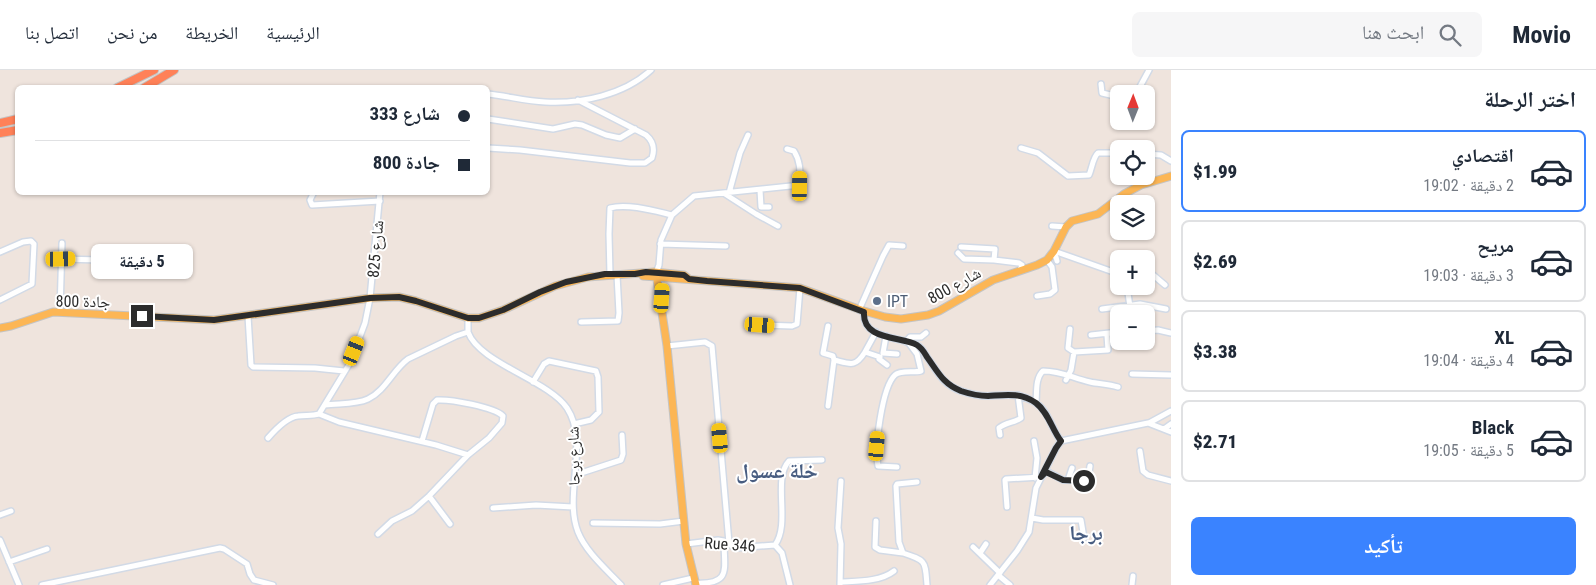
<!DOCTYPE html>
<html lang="ar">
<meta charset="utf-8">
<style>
:root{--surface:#fff;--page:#f6f6f7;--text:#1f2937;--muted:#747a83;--line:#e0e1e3;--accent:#3a83ff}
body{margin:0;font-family:"Roboto Condensed","Noto Naskh Arabic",sans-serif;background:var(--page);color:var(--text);direction:rtl;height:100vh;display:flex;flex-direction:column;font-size:19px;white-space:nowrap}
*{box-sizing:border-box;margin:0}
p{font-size:16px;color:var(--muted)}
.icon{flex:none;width:28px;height:28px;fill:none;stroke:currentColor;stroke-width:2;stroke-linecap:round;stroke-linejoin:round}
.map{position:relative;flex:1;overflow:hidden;direction:ltr}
.side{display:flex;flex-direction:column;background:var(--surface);width:425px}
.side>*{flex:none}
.banner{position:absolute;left:15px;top:15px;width:475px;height:110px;border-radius:8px;box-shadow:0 1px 4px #0004;direction:rtl;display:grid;align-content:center;height:110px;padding:0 20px;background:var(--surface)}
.needle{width:32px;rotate:1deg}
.controls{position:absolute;left:1110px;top:15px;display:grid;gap:10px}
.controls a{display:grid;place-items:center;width:45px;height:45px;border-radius:8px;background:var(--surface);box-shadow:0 1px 4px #0004;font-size:25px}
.end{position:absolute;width:22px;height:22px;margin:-11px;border:6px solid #2c2c2c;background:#fff;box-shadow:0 0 0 2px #fff}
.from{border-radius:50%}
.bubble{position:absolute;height:35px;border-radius:8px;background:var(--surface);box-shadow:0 1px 4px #0004;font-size:16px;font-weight:800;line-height:35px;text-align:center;direction:rtl}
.car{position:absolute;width:15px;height:30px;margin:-15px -8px;border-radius:6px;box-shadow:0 0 4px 1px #0007;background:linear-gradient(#f5c518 24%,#345 0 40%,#f5c518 0 76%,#345 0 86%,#f5c518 0)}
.banner b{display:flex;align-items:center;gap:18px;height:48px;font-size:19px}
.banner b+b{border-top:1px solid var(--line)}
.banner i{width:12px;height:12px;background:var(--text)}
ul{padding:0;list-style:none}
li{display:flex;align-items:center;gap:15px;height:82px;margin:0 10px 8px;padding:0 10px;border:2px solid var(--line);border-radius:8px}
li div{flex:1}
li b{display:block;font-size:19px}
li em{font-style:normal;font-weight:800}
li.on{border-color:var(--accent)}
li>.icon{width:45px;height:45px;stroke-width:1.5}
h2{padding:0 20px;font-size:22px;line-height:60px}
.primary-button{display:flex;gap:10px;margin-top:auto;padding:10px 20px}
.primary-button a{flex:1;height:58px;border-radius:8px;background:var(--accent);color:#fff;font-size:20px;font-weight:800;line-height:58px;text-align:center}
header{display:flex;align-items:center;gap:30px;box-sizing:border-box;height:70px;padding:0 25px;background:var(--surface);border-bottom:1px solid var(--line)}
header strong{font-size:24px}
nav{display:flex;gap:28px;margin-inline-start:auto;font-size:18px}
.search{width:350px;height:45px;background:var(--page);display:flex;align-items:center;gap:12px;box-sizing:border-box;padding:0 18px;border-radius:8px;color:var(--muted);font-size:19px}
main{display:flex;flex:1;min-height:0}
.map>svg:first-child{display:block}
</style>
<header>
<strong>Movio</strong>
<div class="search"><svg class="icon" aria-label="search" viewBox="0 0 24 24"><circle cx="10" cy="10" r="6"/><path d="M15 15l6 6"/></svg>ابحث هنا</div>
<nav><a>الرئيسية</a><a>الخريطة</a><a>من نحن</a><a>اتصل بنا</a></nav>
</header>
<main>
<section class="side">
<h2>اختر الرحلة</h2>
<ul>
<li class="on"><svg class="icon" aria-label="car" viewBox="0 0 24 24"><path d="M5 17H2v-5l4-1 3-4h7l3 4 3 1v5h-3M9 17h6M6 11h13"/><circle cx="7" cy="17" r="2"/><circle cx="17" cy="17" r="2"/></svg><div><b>اقتصادي</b><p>2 دقيقة · 19:02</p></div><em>$1.99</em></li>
<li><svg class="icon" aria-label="car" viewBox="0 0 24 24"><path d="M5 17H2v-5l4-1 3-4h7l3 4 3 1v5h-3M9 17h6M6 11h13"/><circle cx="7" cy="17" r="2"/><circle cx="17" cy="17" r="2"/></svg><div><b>مريح</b><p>3 دقيقة · 19:03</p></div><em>$2.69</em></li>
<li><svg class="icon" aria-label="car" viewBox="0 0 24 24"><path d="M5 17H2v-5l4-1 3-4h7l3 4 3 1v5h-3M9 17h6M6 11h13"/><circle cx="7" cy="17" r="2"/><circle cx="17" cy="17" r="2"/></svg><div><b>XL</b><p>4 دقيقة · 19:04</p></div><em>$3.38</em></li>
<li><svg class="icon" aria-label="car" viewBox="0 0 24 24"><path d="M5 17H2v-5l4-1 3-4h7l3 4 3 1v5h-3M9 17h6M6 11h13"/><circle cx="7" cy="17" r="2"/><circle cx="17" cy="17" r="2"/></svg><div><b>Black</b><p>5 دقيقة · 19:05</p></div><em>$2.71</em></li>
</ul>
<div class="primary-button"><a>تأكيد</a></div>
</section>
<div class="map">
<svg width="1171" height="515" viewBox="0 0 1171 515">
<rect width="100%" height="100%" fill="#efe4dd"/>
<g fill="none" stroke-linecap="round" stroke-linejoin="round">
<defs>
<path id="minor" d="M1101,14l1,9 17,4
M488,24c19,2 38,7 57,8 36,2 79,-7 106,-32
M1136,24l13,-24
M488,49l65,10 22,-5 7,1 24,10 14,3 15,-9
M488,78l32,2 110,13h15l7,-5c3,-9 1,-17 -6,-23l-68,-35
M1021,78l17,5 30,23 21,-1c3,-7 4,-18 9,-22h21
M1146,84l15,1 10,6
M760,120l1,17h8
M314,122l-4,8 2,5 68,-4
M729,123l11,-40 8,-18
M725,124l31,20 22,12
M1052,156l14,1
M660,174l66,2
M961,177l34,2 -1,11 25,3 3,2 -2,5
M1054,181l65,23
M0,182l23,-10 8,-1 3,3 -2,40 -32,16
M958,183l6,6 30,1
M1051,184l5,3 1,4
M61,189l80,2
M1146,199l19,16
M656,203l3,-8 2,-25 11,-25 22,-19 106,-11c0,-12 1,-23 -6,-34l-7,-2
M610,204l-1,-40 1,-26c17,-5 45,3 62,7
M1127,216l4,28
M1037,226l13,-2 5,-4 -3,-23 -5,-7
M1102,239l38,-5 26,5
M859,240l24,-54 6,-11 14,1
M864,241c-3,30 37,25 53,34 5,3 7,7 10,12 11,15 15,27 34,34 9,3 18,5 27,5 18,-1 31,-4 48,7 13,9 16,27 25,38l87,-18 23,9
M60,242l2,-69
M248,246l3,49 2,2 62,1 29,3
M581,252l37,-1 1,-8 -2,-38
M760,255l32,1 5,-2 3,-36
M1070,259l-2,19 6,4 34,-2 -1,-15 2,-2 10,-1
M1146,261l12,-1 13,3
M468,262c11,31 80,48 99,76 23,35 -4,86 11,124 8,20 28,37 43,53
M876,262l-11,20 15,5
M1091,265l18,-2
M886,266l-3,17 14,1
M906,272l4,-5h11l5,-4
M667,276l38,-4 7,4 17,197
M880,287l-1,2 8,6
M834,290c16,4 21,8 31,-8
M1132,304l39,1
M1066,310l5,-10 3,-18
M533,312l11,-18 5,-3 47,10 2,6 1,35 -8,8 -17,4
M1036,333c1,-10 -1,-25 7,-32 19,0 29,7 47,11 9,2 18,2 28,5
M325,335c13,-2 30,0 43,-6 17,-8 25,-29 40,-40l48,-23 12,-4v-14
M828,336l6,-46 -1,-4 -10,-3 5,-27
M319,344l20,8 97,23 32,10
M1149,353l22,-12
M1164,359l7,-5
M1000,365l-1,-7c7,-6 15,-5 22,-10l-3,-23
M268,368c7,-8 19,-21 30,-22 8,-1 14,0 21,-2l31,-51 15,-40 5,-25 10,-106
M1034,371l3,17 -2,20
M1140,381l3,20 5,4 23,6
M897,397l-19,-1c-4,-17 4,-79 17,-91 5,-5 19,-2 26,-4l-4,-17 -9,-12
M575,405l46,-15 2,-6 -1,-19
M1068,410l16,1 4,-2 2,-13
M917,412l-20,2 -1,2 3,56 4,11c24,8 22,8 24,32
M429,426l21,28
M1007,437l-2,-27 1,-1 35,-2 5,-5h2l15,8h5l4,-12
M493,438l43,-3 37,2
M0,445l11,-4
M1032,448l11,2h38l3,18
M876,451l-1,26 5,3 23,3
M593,453l67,1 24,-3
M378,464l14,-13 20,-10 17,-15 39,-41 21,-17 13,-15 1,-7c-9,-9 -53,-17 -66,-16l-4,4 -11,37
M0,470l19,45
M686,474l32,-4 6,1 11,7 40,-3
M973,477l27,26
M980,483l6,-9
M9,492l38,-13
M998,505l12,10
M840,512c17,-1 40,0 54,-11
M695,513c37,2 29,-14 29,-42
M42,515l178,-37 4,1 23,15 3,10 4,6 19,5
M663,515l30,-7
M790,515l-8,-32 -7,-8c16,-22 -3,-66 14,-84l33,-1
M840,515l1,-41 -3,-16 3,-47
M990,515l27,-34 12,-19 7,-44 20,-40 5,-7
M1132,515l1,-9"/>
<path id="major" d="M656,203l11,73 19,198 10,41
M643,206l157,12 64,23 21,6 16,2 27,-4 11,-4 54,-31 44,-15 10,-5 7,-9 12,-24 6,-6 26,-7 26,-20 17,-9 30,-9
M0,258l11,-2 42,-14 161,8 156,-22 29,-1 17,4 52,17h11l24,-8 52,-24 33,-9 66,-5 30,3 5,4"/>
<path id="highway" d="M117,18l37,-18
M144,18l30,-18
M0,53l18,-4
M0,63l18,-3"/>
</defs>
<use href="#minor" stroke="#d2dae6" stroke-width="8"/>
<use href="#major" stroke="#c4c4c4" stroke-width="9"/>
<use href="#highway" stroke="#c4c4c4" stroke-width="10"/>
<use href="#minor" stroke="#fff" stroke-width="5"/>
<use href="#major" stroke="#fcb655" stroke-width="7"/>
<use href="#highway" stroke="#ff8158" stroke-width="8"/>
</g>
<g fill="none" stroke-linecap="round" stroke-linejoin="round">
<path stroke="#2c2c2c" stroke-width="6" d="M142,246l72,4 156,-22 29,-1 17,4 52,17h11l24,-8 37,-18 26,-10 39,-8h30l11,-2 38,3 5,4 18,2 93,7 64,24c-2,29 37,24 53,33 5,3 7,7 10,12 11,15 16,27 34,34 9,3 18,5 27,5 17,-1 32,-4 48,7 13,10 16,27 25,38l-5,7 -15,29 5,-5 17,8 21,1"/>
</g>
<circle fill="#5c6f8a" stroke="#fff" stroke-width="2" cx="877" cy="231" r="5"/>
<g text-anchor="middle" stroke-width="4" stroke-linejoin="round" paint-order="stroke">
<g font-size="16" fill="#2c2c2c" stroke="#fff">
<text transform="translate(375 179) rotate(-85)" y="6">شارع 825</text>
<text transform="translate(954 215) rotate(-29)" y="6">شارع 800</text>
<text transform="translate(83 231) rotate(1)" y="6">جادة 800</text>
<text transform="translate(573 386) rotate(-91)" y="6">شارع برجا</text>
<text transform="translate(730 474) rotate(4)" y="6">Rue 346</text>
</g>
<g font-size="16" fill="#4e5e75" stroke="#fff" text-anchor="start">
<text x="887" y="237">IPT</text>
</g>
<g font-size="21" font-weight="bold" fill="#485d81" stroke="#fff">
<text x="777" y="408">خلة عسول</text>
<text x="1086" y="470">برجا</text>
</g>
</g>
</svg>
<div class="controls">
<a><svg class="needle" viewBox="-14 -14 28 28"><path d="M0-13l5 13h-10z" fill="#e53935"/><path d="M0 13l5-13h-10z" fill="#747a83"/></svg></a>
<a><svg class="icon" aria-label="locate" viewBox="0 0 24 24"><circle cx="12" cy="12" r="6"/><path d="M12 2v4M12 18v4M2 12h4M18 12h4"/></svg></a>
<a><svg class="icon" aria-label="layers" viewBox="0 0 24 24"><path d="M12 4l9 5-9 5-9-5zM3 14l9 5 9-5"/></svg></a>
<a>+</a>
<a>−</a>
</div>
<i class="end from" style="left:1084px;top:411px"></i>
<i class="end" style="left:142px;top:246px"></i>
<div class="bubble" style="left:91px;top:174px;width:102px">5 دقيقة</div>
<i class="car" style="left:800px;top:116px;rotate:1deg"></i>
<i class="car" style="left:61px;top:189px;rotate:89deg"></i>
<i class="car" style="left:662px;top:228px;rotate:4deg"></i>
<i class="car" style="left:760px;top:255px;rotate:94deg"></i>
<i class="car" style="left:354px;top:281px;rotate:22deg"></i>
<i class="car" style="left:720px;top:368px;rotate:355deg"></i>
<i class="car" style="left:877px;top:376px;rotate:5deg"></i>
<div class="banner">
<b><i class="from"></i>شارع 333</b>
<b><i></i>جادة 800</b>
</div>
</div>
</main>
